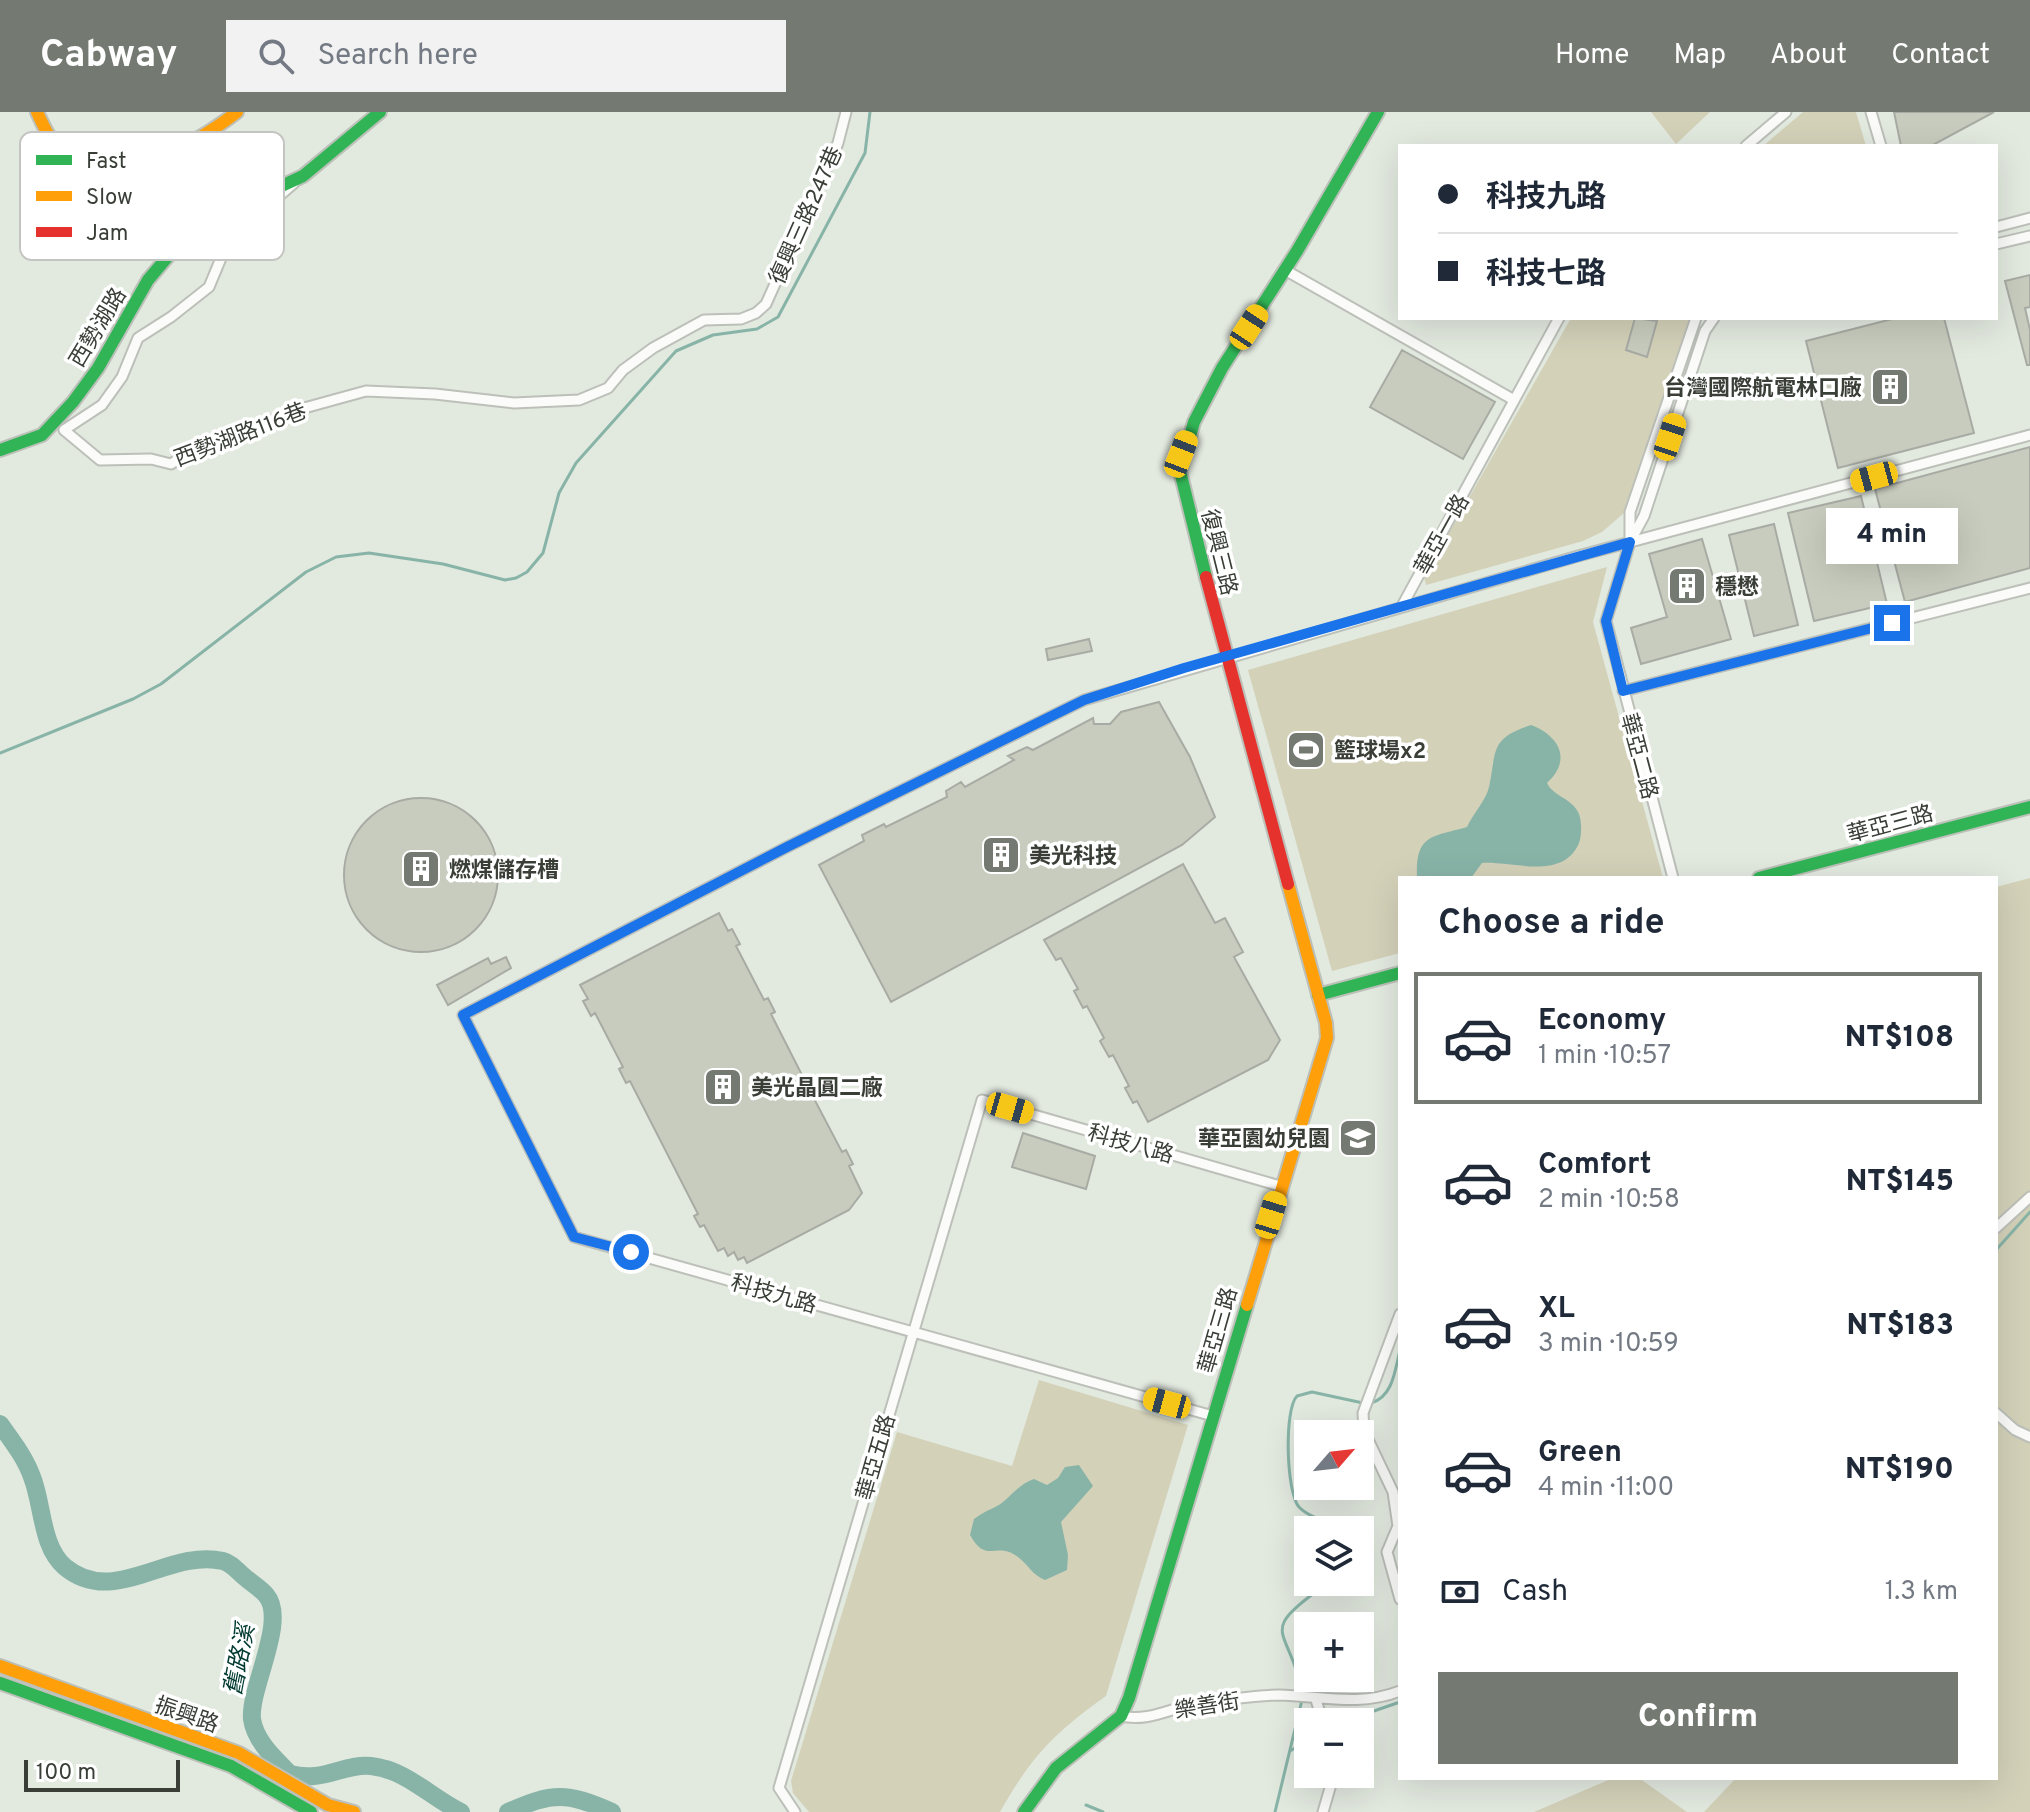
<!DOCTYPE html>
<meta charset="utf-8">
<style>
:root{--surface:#fff;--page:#f2f2f3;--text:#1f2937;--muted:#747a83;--line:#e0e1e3;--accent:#747a72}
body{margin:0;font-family:Overpass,"Noto Sans TC",sans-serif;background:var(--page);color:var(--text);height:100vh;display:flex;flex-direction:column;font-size:30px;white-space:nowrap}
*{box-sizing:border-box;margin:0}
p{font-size:26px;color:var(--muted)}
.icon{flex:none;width:44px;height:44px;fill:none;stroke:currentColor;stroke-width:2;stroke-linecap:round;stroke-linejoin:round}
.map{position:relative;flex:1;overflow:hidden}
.details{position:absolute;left:1398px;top:764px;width:600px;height:904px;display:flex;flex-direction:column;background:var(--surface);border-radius:0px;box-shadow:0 8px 32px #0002}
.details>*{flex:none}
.guide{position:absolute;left:1398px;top:32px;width:600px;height:176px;border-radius:0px;box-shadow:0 8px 32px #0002;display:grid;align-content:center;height:176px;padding:0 40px;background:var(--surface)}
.needle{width:52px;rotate:62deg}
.buttons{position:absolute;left:1294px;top:1308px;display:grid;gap:16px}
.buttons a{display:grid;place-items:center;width:80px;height:80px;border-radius:0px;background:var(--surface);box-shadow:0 8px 32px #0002;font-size:40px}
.scale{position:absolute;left:24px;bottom:20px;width:156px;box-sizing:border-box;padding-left:8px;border:4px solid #393e37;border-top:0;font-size:22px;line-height:28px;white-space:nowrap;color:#393e37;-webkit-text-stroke:6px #fff;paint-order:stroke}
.end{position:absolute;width:36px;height:36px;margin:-18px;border:10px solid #1a73e8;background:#fff;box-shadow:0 0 0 4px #fff}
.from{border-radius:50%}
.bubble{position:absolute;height:56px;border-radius:0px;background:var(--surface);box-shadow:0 8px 32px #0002;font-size:26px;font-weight:800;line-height:56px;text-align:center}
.car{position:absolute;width:24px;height:48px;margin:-24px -12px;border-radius:10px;box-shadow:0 0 6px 2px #0007;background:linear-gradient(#f5c518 24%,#345 0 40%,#f5c518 0 76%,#345 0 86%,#f5c518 0)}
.guide b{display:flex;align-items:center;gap:28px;height:76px;font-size:30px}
.guide b+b{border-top:2px solid var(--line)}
.guide i{width:20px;height:20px;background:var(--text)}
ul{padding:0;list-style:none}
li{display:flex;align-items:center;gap:24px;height:132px;margin:0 16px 12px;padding:0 24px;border:4px solid transparent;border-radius:0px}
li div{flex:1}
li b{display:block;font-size:30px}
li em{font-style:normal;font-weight:800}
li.on{border-color:var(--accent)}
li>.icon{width:72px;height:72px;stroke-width:1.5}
h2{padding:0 40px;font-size:36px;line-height:96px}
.pay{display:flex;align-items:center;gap:20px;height:88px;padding:0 40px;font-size:30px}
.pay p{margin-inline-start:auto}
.action{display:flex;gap:16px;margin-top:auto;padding:16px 40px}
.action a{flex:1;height:92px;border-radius:0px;background:var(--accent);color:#fff;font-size:32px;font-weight:800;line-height:92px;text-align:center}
header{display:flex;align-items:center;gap:48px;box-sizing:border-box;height:112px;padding:0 40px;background:var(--accent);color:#fff}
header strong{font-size:38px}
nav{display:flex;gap:44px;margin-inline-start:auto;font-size:28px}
.search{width:560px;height:72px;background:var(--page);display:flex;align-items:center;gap:20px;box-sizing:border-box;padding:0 28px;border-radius:0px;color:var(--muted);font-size:30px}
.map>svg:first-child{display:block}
</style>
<header>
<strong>Cabway</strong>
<div class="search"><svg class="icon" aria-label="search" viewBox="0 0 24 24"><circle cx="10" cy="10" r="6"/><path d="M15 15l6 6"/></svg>Search here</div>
<nav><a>Home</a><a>Map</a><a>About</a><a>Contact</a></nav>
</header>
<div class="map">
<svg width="2030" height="1700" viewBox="0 0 2030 1700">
<rect width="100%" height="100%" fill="#e2e9df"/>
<path fill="#d4d1b9" d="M1651,0h59l-34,32z
M1803,0h53l10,34h-103z
M1571,206h120l-67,195 -22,19 -19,9 -157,44 -2,-8z
M1607,455l-14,55 70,256h-263v75l-68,18 -84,-301z
M2030,766v934h-326l32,-34h260v-891z
M1039,1268l149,45 -82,271c-52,37 -75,61 -106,116h-191l-16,-19 -2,-12 106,-349 115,34z
M1613,1666h26l48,34h-153z"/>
<path fill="#88b4a8" d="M1531,613c29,11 41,35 16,58 6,13 24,15 31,29 4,7 4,23 1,31 -16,38 -66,18 -97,20l-11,15h-54c-2,-44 15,-41 50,-51 6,-13 19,-27 22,-40 8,-37 0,-48 42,-62z
M1079,1353l14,21 -32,36 7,33 -1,15 -22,10c-14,-5 -18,-18 -30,-25 -19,-13 -29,9 -45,-20l4,-16c8,-6 15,-9 23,-13 13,-7 18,-20 37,-27l13,6 11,-7 7,-11z"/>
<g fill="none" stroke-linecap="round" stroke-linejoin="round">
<path stroke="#88b4a8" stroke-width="3" d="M0,641l133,-54 28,-15 145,-112 30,-15 33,-4 74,11 62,16 11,-2 11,-6 16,-19 16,-60 17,-30 100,-112 37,-16 44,-6 21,-12 87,-164 5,-41
M1996,1138l34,-38
M1371,1291c22,-6 24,-33 29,-53
M1352,1418c-16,-6 -42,-11 -53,-23 -13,-15 -15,-98 -2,-111l15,-4 51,11
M1360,1422l10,13 -10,12
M1303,1580c-17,-70 -47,-57 26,-110
M1342,1610l58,-20
M1290,1639l18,-11
M1086,1693l17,7
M1275,1700l27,-112"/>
<path stroke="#88b4a8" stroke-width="18" d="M0,1312c12,17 25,33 32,53 11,27 9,70 33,90 49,41 104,-19 158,-6 9,2 17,13 24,18 6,5 14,10 19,16 22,25 -17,93 -14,124 3,22 23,40 38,55 33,9 54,-11 81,-8 36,4 59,31 90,46
M508,1700c45,-20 58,-20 104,0"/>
</g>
<path fill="#c8ccbe" stroke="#a8aba4" stroke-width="2" d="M1894,0h100l-63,34h-30z
M2030,163v32l-5,1 5,22v35h-3l-22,-84z
M1635,206l22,3 -10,36 -21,-7z
M1896,206h48l30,115 -136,35 -32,-127z
M1402,238l93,52 -32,57 -93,-52z
M2030,335v121l-125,34 -30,-113z
M1861,384l26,108 -73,17 -26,-108z
M1774,412l24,101 -44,11 -25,-101z
M1702,427l29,100 -90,25 -10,-36 36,-11 -18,-63z
M1089,527l3,12 -44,9 -2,-11z
M1159,590l31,55 25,60 -33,28 -291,157 -72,-137 45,-24 -2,-6 22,-11 2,3 61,-30 -1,-6 15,-9 4,5 49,-27 -6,-4 19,-9 6,3 60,-32 1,6h16l11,-12z
M344 763a77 77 0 1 1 154 0a77 77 0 1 1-154 0Z
M1183,752l32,59 10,-5 18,34 -9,5 46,83 -12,20 -120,62 -11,-21 -4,2 -8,-15 4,-2 -16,-31 -4,2 -9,-16 4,-3 -17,-32 -4,2 -9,-17 4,-2 -17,-31 -5,2 -12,-20z
M719,801l9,18 4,-2 8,15 -4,2 28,54 4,-2 7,14 -4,2 33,65 4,-2 7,14 -4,2 31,59 4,-2 7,14 -4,2 13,27 -13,17 -102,53 -3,-6 -6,3 -4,-8 -6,4 -4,-8 -6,3 -14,-26 -4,2 -6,-11 4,-2 -68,-133 -4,2 -7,-14 4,-2 -28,-54 -4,3 -8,-15 5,-2 -8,-14z
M506,845l5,11 -63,37 -11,-20 51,-27 3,6z
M1023,1021l72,23 -9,33 -74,-22z"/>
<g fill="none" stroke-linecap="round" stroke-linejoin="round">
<defs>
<path id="street" d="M1871,0l10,34
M1746,34l40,-34
M294,71l-38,33 -32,35 -15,36 -38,30 -33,21 -16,39 -20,28 -38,25 36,30 51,-1 20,5 26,-17 61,-19 28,-15 80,-22 69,3 79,9 65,-3 29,-12 15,-18 30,-22 51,-28 37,-1 15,-6 10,-9 72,-161 8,-31
M1996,115l34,-9
M1996,132l34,-8
M1285,158l229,130
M1630,427v-27l66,-194
M1402,494l157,-288
M1623,579l407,-103
M1673,766l-67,-257 24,-79 14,-26 61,-185 9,-13
M1996,1116l34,-31
M1400,1202l-37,99 1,18 29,61 5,34 -11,26 13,47
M1996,1301l19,17 15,7
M1213,1304l-639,-179 -111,-222 324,-168 297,-147 494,-144 452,-121
M1316,1588l7,22
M1121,1604c29,7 55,-11 84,-14 24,-2 50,-7 74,-7 42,1 80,12 121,-4
M795,1700l-16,-24 203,-688 298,86
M1323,1700l11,-38"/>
<path id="fast" d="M0,338l42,-15 31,-33 25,-34 50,-88 44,-52 111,-52 77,-64
M1206,465l-26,-106 14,-49 28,-54 75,-117 81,-139
M1759,766l271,-71
M1318,883l82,-22
M0,1571l231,83 80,46
M1024,1700l32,-44 65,-52 8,-18 118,-393"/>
<path id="slow" d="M37,0c6,13 12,27 23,37 49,45 136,-5 177,-37
M1247,1193l80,-267 -1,-15 -38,-139
M0,1554l239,87 89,52 26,7"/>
<path id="jam" d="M1206,465l82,307"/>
</defs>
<use href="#street" stroke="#bcc0b9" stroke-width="13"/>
<use href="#fast" stroke="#bcc0b9" stroke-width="16"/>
<use href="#slow" stroke="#bcc0b9" stroke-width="16"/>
<use href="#jam" stroke="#bcc0b9" stroke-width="16"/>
<use href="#street" stroke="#fbfcfa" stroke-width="9"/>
<use href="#fast" stroke="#30b455" stroke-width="12"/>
<use href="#slow" stroke="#ff9f0a" stroke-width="12"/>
<use href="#jam" stroke="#e5322d" stroke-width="12"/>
</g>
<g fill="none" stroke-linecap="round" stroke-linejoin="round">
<path stroke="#1a73e8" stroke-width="10" d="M631,1140l-57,-15 -111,-222 324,-168 297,-147 100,-32 446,-126 -24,79 17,70 269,-68"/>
</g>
<defs>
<symbol id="building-square" viewBox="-11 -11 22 22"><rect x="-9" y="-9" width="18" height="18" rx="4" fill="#747a72" stroke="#fff"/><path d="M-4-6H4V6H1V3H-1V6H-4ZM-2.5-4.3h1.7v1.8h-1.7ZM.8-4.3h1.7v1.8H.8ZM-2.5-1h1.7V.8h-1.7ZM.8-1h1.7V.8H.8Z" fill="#fff"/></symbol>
<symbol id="stadium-square" viewBox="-11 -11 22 22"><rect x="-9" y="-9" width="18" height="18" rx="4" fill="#747a72" stroke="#fff"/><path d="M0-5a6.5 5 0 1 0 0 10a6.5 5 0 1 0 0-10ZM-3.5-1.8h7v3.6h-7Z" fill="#fff"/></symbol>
<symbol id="school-square" viewBox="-11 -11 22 22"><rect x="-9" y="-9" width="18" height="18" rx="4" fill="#747a72" stroke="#fff"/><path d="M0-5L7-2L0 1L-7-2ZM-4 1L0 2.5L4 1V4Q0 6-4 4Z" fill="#fff"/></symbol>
</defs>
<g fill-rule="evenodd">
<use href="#building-square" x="1868" y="253" width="44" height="44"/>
<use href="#building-square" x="1665" y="452" width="44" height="44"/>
<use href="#stadium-square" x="1284" y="616" width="44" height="44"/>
<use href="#building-square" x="979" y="721" width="44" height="44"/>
<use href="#building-square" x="399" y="735" width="44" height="44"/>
<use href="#building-square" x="701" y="953" width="44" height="44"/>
<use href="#school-square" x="1336" y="1004" width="44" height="44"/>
</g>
<g text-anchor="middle" stroke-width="7" stroke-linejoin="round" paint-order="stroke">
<g font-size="22" fill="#393e37" stroke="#fff">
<text transform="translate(805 103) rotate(-66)" y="8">復興三路247巷</text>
<text transform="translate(97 215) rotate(-59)" y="8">西勢湖路</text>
<text transform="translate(240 322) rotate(-21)" y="8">西勢湖路116巷</text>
<text transform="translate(1441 422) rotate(-61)" y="8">華亞一路</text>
<text transform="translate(1220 440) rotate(76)" y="8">復興三路</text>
<text transform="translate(1640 644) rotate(75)" y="8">華亞二路</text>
<text transform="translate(1890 711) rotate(-15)" y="8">華亞三路</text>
<text transform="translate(1131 1031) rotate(16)" y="8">科技八路</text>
<text transform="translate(774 1181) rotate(16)" y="8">科技九路</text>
<text transform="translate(1217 1218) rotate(-74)" y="8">華亞三路</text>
<text transform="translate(875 1345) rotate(-74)" y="8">華亞五路</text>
<text transform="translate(1207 1593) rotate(-9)" y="8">樂善街</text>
<text transform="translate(187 1602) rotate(19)" y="8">振興路</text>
</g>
<g font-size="22" font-weight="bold" fill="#393e37" stroke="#fff" text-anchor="start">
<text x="1862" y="283" text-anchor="end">台灣國際航電林口廠</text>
<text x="1715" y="482">穩懋</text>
<text x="1334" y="646">籃球場x2</text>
<text x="1029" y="751">美光科技</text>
<text x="449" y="765">燃煤儲存槽</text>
<text x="751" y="983">美光晶圓二廠</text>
<text x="1330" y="1034" text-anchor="end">華亞園幼兒園</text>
</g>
<g font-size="24" font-style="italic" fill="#003a31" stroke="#fff">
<text transform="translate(239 1548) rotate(-79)" y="8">舊路溪</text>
</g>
</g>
<rect x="20" y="20" width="264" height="128" rx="12" fill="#fff" stroke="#c4c5c3" stroke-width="2"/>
<rect x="36" y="43" width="36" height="10" fill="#30b455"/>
<rect x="36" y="79" width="36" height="10" fill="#ff9f0a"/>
<rect x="36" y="115" width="36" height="10" fill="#e5322d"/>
<g font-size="22" fill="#393e37">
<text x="86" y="56">Fast</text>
<text x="86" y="92">Slow</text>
<text x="86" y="128">Jam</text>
</g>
</svg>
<div class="buttons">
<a><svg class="needle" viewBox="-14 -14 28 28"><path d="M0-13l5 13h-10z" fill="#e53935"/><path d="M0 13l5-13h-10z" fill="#747a83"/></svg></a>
<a><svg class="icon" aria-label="layers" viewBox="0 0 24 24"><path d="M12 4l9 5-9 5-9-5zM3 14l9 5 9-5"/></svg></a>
<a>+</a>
<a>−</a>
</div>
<div class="scale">100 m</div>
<i class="end from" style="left:631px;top:1140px"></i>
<i class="end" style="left:1892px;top:511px"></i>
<div class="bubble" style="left:1826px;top:396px;width:132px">4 min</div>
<i class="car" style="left:1249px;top:215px;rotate:33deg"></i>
<i class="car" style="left:1670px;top:325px;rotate:18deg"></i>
<i class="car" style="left:1181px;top:342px;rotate:21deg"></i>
<i class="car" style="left:1874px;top:365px;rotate:255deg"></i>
<i class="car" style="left:1010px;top:996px;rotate:106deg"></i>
<i class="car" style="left:1271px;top:1103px;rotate:17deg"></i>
<i class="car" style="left:1167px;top:1291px;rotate:285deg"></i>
<div class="guide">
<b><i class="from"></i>科技九路</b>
<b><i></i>科技七路</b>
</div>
<section class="details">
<h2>Choose a ride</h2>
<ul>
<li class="on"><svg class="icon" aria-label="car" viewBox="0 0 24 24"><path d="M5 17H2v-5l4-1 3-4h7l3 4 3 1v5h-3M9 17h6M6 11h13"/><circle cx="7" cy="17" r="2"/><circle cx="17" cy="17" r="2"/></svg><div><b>Economy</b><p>1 min · 10:57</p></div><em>NT$108</em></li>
<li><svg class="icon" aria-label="car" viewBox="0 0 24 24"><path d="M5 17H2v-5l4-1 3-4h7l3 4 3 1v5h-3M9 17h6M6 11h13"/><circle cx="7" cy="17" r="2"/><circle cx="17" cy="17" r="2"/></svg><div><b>Comfort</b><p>2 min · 10:58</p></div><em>NT$145</em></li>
<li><svg class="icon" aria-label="car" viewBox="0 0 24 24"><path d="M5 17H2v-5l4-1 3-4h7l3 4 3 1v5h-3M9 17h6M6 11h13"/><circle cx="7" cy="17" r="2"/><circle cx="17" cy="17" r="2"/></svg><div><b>XL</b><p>3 min · 10:59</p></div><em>NT$183</em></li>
<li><svg class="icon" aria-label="car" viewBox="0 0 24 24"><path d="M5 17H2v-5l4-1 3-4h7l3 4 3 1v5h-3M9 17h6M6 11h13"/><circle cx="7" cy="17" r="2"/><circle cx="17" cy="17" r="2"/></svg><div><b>Green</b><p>4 min · 11:00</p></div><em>NT$190</em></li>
</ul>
<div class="pay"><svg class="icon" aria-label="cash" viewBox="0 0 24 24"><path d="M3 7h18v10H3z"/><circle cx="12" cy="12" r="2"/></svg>Cash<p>1.3 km</p></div>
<div class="action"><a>Confirm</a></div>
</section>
</div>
